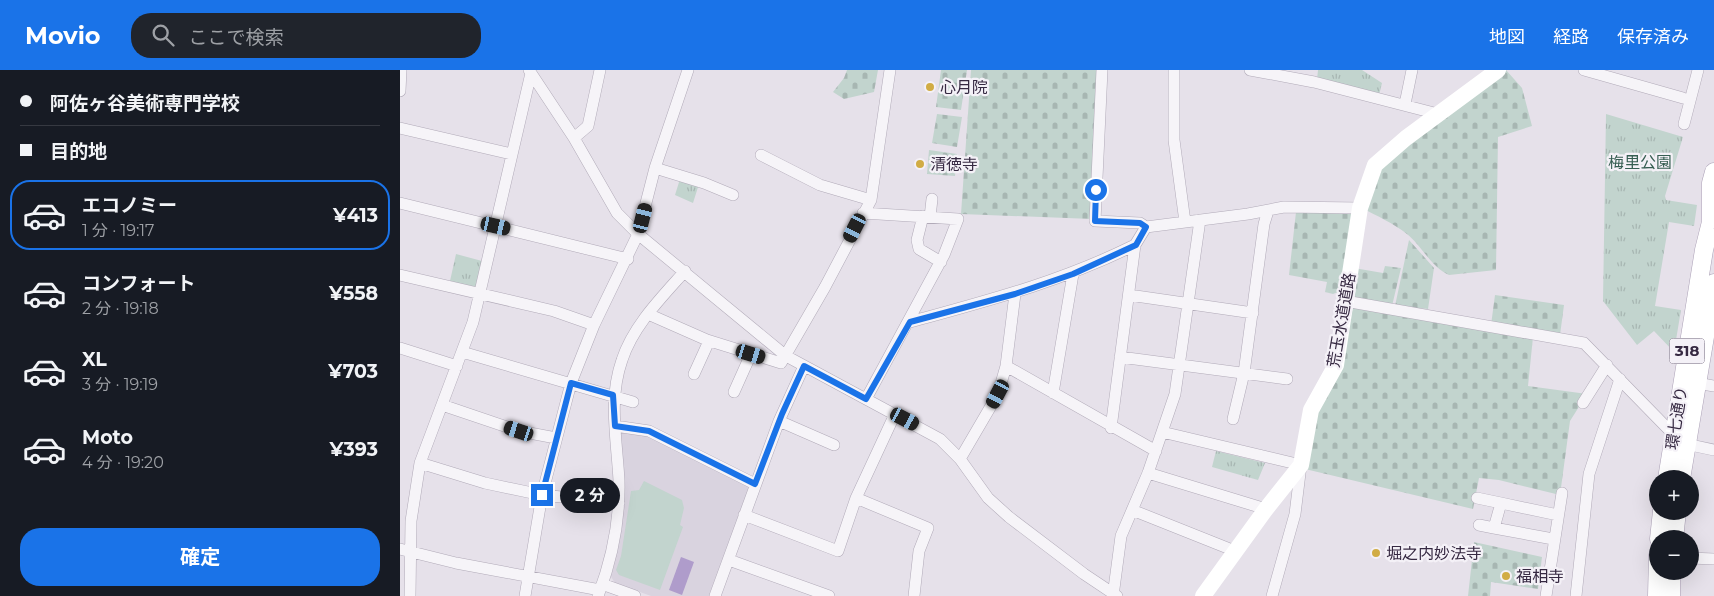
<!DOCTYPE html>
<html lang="ja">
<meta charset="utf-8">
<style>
:root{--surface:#171b24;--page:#20242c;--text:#f1f3f6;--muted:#9ea1a6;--line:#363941;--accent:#1a73e8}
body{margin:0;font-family:Montserrat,"Noto Sans JP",sans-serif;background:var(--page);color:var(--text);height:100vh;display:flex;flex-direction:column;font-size:19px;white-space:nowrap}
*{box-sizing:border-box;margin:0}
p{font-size:16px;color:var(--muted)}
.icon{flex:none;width:28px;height:28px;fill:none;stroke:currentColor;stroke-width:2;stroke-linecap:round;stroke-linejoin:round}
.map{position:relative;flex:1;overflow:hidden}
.side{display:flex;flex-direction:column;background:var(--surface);width:400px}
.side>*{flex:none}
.banner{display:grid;align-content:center;height:110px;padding:0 20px;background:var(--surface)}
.controls{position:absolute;left:1249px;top:400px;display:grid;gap:10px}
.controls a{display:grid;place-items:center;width:50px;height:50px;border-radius:50%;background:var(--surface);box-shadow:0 5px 20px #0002;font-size:25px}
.end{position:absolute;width:22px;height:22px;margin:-11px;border:6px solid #1a73e8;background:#fff;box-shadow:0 0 0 2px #fff}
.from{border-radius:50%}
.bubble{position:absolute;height:35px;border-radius:18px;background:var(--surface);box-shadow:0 5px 20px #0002;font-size:16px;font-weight:700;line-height:35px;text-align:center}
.car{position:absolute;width:15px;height:30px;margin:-15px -8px;border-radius:6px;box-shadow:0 0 4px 1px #0007;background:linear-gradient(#222 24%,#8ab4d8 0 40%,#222 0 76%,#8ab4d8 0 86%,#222 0)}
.banner b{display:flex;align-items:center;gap:18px;height:48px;font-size:19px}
.banner b+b{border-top:1px solid var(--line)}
.banner i{width:12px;height:12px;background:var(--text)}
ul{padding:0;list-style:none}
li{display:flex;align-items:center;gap:15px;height:70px;margin:0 10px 8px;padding:0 10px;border:2px solid transparent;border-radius:20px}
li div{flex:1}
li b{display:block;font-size:19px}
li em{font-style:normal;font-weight:700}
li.current{border-color:var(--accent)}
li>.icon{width:45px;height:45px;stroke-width:1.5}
.button{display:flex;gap:10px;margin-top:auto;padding:10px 20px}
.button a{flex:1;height:58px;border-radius:20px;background:var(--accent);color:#fff;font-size:20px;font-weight:700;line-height:58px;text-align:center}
header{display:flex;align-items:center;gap:30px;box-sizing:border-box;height:70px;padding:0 25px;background:var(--accent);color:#fff}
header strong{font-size:24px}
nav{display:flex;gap:28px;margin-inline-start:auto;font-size:18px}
.search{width:350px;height:45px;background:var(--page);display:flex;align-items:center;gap:12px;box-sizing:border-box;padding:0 18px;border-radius:20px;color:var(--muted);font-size:19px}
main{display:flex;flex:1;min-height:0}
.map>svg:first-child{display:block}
</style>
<header>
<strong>Movio</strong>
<div class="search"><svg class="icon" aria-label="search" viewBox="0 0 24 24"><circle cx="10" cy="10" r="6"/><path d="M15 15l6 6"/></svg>ここで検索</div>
<nav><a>地図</a><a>経路</a><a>保存済み</a></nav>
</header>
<main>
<section class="side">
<div class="banner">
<b><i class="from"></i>阿佐ヶ谷美術専門学校</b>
<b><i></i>目的地</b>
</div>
<ul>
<li class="current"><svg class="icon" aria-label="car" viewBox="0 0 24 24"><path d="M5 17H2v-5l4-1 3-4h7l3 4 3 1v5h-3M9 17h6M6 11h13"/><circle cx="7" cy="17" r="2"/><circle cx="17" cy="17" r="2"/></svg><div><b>エコノミー</b><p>1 分 · 19:17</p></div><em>¥413</em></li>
<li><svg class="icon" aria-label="car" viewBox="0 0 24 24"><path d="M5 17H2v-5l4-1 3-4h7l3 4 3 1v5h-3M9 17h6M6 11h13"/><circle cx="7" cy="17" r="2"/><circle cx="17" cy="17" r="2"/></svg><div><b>コンフォート</b><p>2 分 · 19:18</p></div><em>¥558</em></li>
<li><svg class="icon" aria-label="car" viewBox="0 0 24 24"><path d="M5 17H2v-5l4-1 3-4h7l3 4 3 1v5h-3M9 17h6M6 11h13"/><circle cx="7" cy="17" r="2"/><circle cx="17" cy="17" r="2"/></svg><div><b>XL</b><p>3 分 · 19:19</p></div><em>¥703</em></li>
<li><svg class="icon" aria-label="car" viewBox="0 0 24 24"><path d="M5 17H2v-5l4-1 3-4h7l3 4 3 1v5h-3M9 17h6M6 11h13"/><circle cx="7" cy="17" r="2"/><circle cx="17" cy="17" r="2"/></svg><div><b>Moto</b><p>4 分 · 19:20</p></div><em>¥393</em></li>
</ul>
<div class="button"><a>確定</a></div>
</section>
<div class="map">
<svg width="1314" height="526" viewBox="0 0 1314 526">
<defs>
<pattern id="cemetery-stones" width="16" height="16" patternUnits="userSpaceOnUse" patternTransform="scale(1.25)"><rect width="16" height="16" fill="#c2d4ce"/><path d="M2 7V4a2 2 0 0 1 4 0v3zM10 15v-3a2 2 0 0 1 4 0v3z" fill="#a7b6b2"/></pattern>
<pattern id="park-tufts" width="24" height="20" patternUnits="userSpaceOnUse" patternTransform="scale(1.25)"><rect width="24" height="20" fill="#c2d4ce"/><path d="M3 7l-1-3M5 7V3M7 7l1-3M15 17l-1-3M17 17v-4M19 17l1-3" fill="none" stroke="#a7b6b2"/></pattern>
</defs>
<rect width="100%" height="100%" fill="#e6e1ea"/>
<path fill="#d9d3df" d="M218,361l29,2 101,51 2,4 -41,108h-58l-36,-13 -5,-8z"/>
<path fill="url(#cemetery-stones)" d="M447,0h31l-4,22 -30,7 -11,-7 11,-14z
M541,0h26l-6,40 -25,-3z
M571,0h126l-5,149 -131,-5z
M1106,0l16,18 10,38 -34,11 -2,133 -47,5c-17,-7 -28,-30 -42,-41 -14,-11 -30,-18 -45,-26l14,-42z
M537,44l25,3 -5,30 -25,-4z
M529,80l28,4 -2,22 -28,-2z
M896,142l57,2 -10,76 -10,4 -8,-2 2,-10 -38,-7z
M1009,170l25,28 -6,41 -9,-1 -1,3 -23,-5z
M985,196l16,2 -9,38 -44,-7 6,-31 29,5z
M1095,225l69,10 -4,30 -69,-10z
M949,235l184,32 -5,49 59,8 -17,27 -10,74 -61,-15 -20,-2 -6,31 -168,-40 8,-52z
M1074,472l68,15 -4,32 -47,-7 -1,14h-22z"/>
<path fill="url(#park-tufts)" d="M918,0h44l20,13 -3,12 -62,-15z
M1206,44l77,23 -18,59 1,4 31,5 -3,21 -25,-4 -14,84 26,4 -7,42 -20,-21 -17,14 -34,-44z
M280,109l19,5 -6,19 -18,-8z
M56,184l26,7 -6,27 -26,-7z
M816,381l49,12 -7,17 -46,-13z"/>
<path fill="#c2d4ce" d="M244,411l38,19 2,8 -4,17 3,2 -23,63 -41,-15 -3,-5 5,-14 10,-65 8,-1z"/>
<path fill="#af9ccb" d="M281,487l13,5 -12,33 -13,-5z"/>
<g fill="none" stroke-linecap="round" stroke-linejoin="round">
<defs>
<path id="street" d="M129,0l45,68 43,75 21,21 148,122 154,83 20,20 28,39 21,19 75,57 33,22
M702,0l-7,151 45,2 6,4
M774,0v70l11,82
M850,0l64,12 124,32
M1184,0l99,28
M0,21l1,-21
M1005,34l7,-34
M1284,54l14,-54
M0,58l111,26
M174,68l14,-12 12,-56
M361,85l59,30 51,15
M255,98l49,15 29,12
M0,133l228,56
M463,143l95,6 -14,36 -78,144
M523,146l-6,24 2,9 22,13
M530,147l2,-18
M0,205l154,36 40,14
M729,225l124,18
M945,231l239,42 89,91
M248,244l59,26 74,23 44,-76 46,-87 19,-130
M510,252c80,-22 150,-40 225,-77
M0,278l57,18
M62,282l171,50
M720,287l167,22
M606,296l150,85
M294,304l15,-33
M1297,313l17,3
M334,322l17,-38
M653,323l20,-119
M1183,333l24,-38
M42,335l77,26 37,7
M833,349l11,-46 20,-149 4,-13
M379,351l55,24
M215,356l34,5 106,53
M711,358l24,-183 11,-18 102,-13 36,-7 76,1
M762,362l139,33 -6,49 -23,82
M1286,374l28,6
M560,389l38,-65 8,-28 9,-72
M20,393l65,20 57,12 77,8
M748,403l118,36
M456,428l72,30 -9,23 -5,45
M1077,428l24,5
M732,440l103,41
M344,445l94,36 18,-53 39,-84
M1079,455l15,3
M1153,469l-59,-11 7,-25 57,12
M0,479l56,14 144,27
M1290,488l24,1
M329,490l100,36
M202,514l33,12
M10,526l1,-75 9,-58 53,-141 58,-249
M125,526l17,-101 29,-112 23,-58 44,-91 17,-66 33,-98
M198,526c14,-37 22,-75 21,-115 -2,-41 -11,-81 3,-121 11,-34 39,-62 63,-89
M315,526l64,-175 25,-55
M713,526l8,-60 27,-63 27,-79 25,-174
M1146,526l16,-103
M1176,526l13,-122 31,-95"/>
<path id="primary" d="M1311,150v-37l3,-11
M1267,409l37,-229 10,-40
M1281,409l33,-196
M1259,469l3,-28
M1274,469l3,-28
M1271,501v25
M1257,526l1,-41"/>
</defs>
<use href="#street" stroke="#b1aab8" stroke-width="12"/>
<use href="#primary" stroke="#aba0b6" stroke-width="19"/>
<use href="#street" stroke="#f6f4f8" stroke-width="11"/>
<path stroke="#fff" stroke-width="16" d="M803,526l63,-87 35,-44 10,-55 25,-45 24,-157 15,-43 31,-27 92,-68"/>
<use href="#primary" stroke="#fff" stroke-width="18"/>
</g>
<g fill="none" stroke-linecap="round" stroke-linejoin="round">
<path stroke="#1a73e8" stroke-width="6" d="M142,425l29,-112 42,12 2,31 34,5 106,53 27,-70 22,-48 62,33 44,-77 105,-28 58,-20 63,-29 10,-18 -6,-4 -45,-2 1,-31"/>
</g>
<g fill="#d1ac44" stroke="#f4f1f7" stroke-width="2">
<circle cx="530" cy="17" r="5"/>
<circle cx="520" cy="94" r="5"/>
<circle cx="976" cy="483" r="5"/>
<circle cx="1106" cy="506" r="5"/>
</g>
<g text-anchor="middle" stroke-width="4.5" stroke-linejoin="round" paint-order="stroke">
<rect fill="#f4f1f7" stroke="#6f6578" stroke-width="1" x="1269.5" y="268.5" width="35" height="25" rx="4"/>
<g font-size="15" font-weight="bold" fill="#362942">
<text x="1287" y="286">318</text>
</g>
<g font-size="16" fill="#362942" stroke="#f4f1f7" text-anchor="start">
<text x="540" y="23">心月院</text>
<text x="530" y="100">清徳寺</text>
<text x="986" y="489">堀之内妙法寺</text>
<text x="1116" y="512">福相寺</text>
</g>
<g font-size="16" fill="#365e52" stroke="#f4f1f7">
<text x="1240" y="98">梅里公園</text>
</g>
<g font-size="16" fill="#362942" stroke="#f4f1f7">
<text transform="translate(941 250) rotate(-80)" y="6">荒玉水道道路</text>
<text transform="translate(1276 348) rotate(-81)" y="6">環七通り</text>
</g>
</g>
</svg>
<div class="controls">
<a>+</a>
<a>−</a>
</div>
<i class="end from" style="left:696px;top:120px"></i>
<i class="end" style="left:142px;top:425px"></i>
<div class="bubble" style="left:160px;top:408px;width:60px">2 分</div>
<i class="car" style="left:243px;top:148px;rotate:14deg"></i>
<i class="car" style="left:96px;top:156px;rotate:103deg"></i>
<i class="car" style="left:455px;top:158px;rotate:207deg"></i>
<i class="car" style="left:351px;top:284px;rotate:107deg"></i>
<i class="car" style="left:598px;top:324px;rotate:208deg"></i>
<i class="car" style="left:505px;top:349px;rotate:118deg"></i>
<i class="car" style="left:119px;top:361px;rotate:288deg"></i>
</div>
</main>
